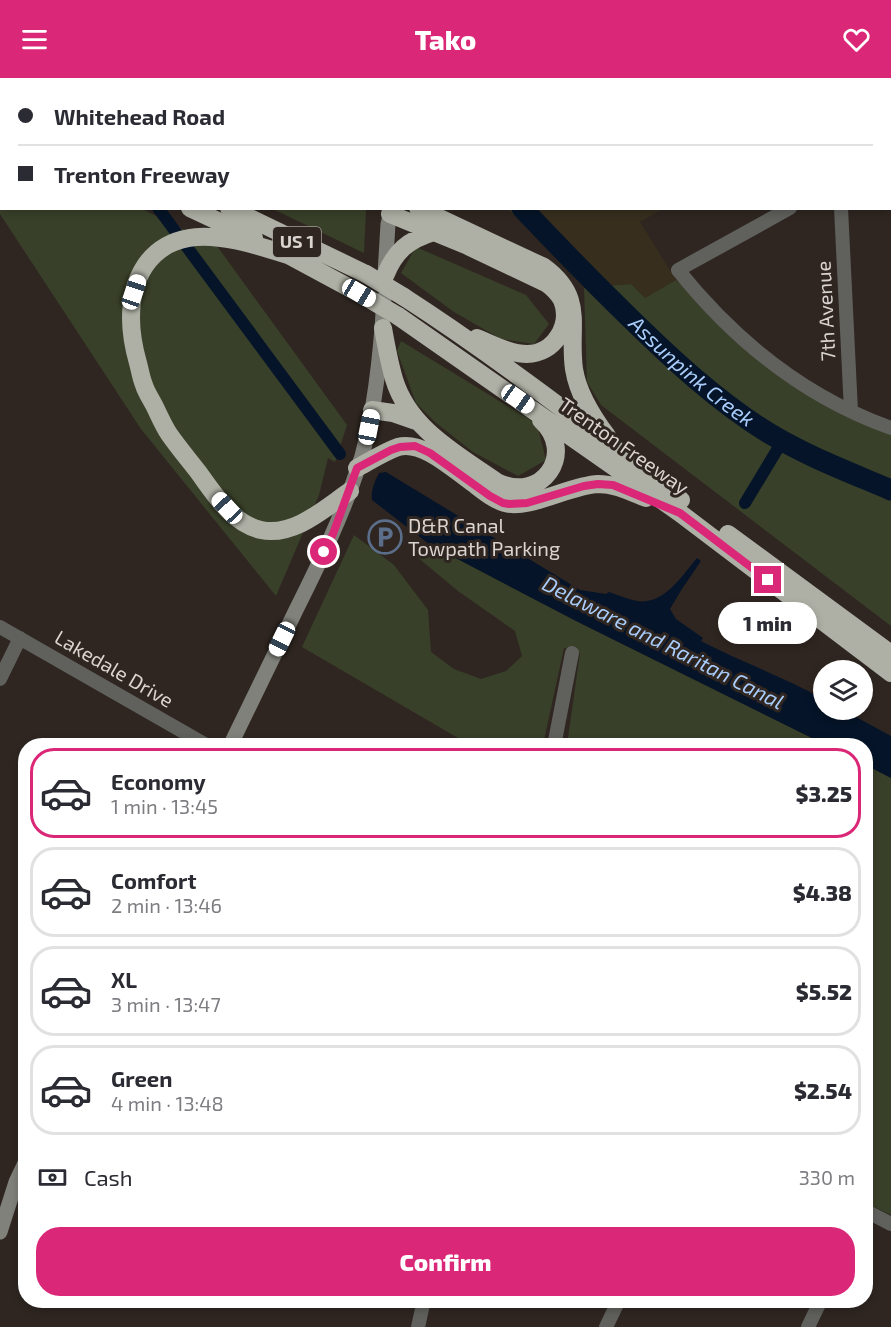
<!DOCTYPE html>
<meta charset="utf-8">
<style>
:root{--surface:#fff;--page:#f7f7f7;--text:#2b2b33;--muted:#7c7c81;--line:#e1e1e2;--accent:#db2777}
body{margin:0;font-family:"Exo 2",sans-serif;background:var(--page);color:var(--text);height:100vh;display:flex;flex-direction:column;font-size:22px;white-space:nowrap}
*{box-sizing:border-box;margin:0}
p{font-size:20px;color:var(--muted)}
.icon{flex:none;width:33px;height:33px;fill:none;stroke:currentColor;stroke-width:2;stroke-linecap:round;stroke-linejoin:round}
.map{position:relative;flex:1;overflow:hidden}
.details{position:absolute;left:18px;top:660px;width:855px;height:570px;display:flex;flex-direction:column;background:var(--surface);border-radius:24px;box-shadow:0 3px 9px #0003}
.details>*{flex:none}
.hud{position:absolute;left:0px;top:0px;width:891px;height:132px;box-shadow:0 3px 9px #0003;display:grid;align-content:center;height:132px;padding:0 18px;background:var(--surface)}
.fabs{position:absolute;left:813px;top:582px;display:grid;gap:12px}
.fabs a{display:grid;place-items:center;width:60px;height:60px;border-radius:50%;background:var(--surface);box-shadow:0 3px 9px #0003;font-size:30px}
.end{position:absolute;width:27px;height:27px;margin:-14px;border:8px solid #db2777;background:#fff;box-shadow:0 0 0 3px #fff}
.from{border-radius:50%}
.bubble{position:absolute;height:42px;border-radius:21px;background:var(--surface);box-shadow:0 3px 9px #0003;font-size:20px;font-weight:800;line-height:42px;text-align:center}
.car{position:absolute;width:18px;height:36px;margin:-18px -9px;border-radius:8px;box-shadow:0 0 4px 2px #0007;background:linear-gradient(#fff 24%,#345 0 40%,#fff 0 76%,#345 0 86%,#fff 0)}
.hud b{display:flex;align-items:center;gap:21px;height:57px;font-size:22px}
.hud b+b{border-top:2px solid var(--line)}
.hud i{width:15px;height:15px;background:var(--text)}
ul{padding:10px 0 0;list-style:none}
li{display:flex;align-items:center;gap:18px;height:90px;margin:0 12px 9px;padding:0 6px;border:3px solid var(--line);border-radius:24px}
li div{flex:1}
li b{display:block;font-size:22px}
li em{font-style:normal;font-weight:800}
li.active{border-color:var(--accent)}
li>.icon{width:54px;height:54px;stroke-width:1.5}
.pay{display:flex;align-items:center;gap:15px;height:66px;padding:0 18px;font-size:22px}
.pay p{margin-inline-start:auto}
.cta{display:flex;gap:12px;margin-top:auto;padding:12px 18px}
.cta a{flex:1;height:69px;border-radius:24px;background:var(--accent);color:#fff;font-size:24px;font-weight:800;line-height:69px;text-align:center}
header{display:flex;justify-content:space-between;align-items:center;height:78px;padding:0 18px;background:var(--accent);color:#fff;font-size:27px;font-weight:800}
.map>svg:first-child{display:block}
</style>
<header><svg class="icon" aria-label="menu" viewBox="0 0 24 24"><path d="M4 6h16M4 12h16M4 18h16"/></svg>Tako<svg class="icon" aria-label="heart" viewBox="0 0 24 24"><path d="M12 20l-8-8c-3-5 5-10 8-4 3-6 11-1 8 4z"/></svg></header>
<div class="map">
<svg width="891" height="1249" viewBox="0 0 891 1249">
<rect width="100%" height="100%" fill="#2f2621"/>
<path fill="#372e1e" d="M590,0h243v2h-246z
M508,131h155l-23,13 36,58 -31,18 -14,-14 -47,4z"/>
<path fill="#394029" d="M0,56l2,1v73l140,1 75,37 130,179 -12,37 -7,-4 -9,37 -43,101 -135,-167 -141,-215z
M273,131h93l-2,44z
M416,169l110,48 23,29 -15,20 -33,-5 -47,-27 -53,-39z
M676,202l137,116 78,29v201l-290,-221 -14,-23 -3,-94 47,-4 14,14z
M401,263l136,83 9,36 -28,16 -45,-24 -38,-30 -19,-19 -19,-52z
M354,457l40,30 34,45 3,42 23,17 27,10 25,-8 16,-15 -7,-25 -57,-40 -42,-35 13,-12 147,77 250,124h-259l13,-92 -16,-5 -21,97h-73l-168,-98z
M866,687l25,13v437l-25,-12z"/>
<path fill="#051428" d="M386,394l194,118 26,4 3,-2c9,3 19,7 28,9 27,4 44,-24 60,-43l4,3 -19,28 -12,20 6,10 27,19 -2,3c40,21 83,36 122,58l1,11h19l48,26v42l-25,-13v-19l-40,-1 -250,-124 -147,-77 -57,-44c-1,-10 2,-17 7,-27z"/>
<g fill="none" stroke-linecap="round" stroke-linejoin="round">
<path stroke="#051428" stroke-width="12" d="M62,0l1,2
M158,130l182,246
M745,425l38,-63"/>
<path stroke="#051428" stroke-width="21" id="s1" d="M522,130c36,38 72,75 109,111 42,41 86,82 136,113 39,24 82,40 124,58"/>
<path stroke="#60615d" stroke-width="14" d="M834,0v2
M890,102h1
M790,130l-112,62c57,71 126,127 213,158
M841,130l10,203
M0,549l208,119
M0,601l20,-41
M554,668l18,-93
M866,1133l25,13
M418,1249l6,-27
M606,1249l13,-27
M808,1249l13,-27"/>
<path stroke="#80817a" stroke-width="15" d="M507,2v-2
M527,2l2,-2
M385,196l3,-50 4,-16
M230,668c22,-45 44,-91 66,-136 25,-50 49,-100 66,-154 14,-51 19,-105 22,-158
M0,1154l16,-50 10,-21"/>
<path stroke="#aeb0a5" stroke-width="18" d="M0,16l2,1
M0,35l2,1
M190,130l64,30
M229,130l137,66
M418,130l126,59c42,31 24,59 30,102 4,25 18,47 33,67
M390,136l78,32 78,37c7,5 12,10 16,17 10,25 -8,54 -35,54 -17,0 -35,-10 -50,-16
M281,173l78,42
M291,178c-29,-9 -73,-24 -102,-18 -41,7 -58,42 -58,80 0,15 3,31 7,45 2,7 3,15 6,22 2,7 7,14 10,20 5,10 9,20 15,29 9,13 20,26 30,39 16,22 34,51 62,57 33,7 64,-22 89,-39
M385,198c10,-25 23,-36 49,-44
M404,219c96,62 187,133 277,203
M398,238l282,197 211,160
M383,250c3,17 6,34 11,51 15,50 63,75 103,103 45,22 80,-29 44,-62
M372,332l21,3 23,8
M357,390c13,-7 27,-16 41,-21 25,-7 56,23 76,37 9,7 20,16 31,19 23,7 66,-18 93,-19 18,0 33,8 48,14
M728,456l163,120"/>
<path stroke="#aeb0a5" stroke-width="18" d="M366,196l38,23
M359,215l39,23"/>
</g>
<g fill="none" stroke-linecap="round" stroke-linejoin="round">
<path stroke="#db2777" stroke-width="8" d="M324,474l9,-18 24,-66 34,-18 9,-3 15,-1 15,7 60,43 13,7 6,1 18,-1 57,-17 14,-2 15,1 67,28 88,67"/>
</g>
<defs>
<symbol id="parking-ring" viewBox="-11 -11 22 22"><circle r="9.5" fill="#2f2621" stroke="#5c6f8a" stroke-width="1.5"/><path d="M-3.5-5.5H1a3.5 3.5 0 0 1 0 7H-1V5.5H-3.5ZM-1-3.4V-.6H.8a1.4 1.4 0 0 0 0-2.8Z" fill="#5c6f8a"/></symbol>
</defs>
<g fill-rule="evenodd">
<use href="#parking-ring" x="366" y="440" width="38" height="38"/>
</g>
<g text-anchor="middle" stroke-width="6" stroke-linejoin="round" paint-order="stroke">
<rect fill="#2f2621" stroke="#a7a09c" stroke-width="1.5" x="273" y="149" width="48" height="30" rx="4.5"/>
<g font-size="18" font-weight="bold" fill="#dad4d1">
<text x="297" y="170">US 1</text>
</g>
<g font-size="20" fill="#dad4d1" stroke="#2f2621">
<text transform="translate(826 233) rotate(-93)" y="7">7th Avenue</text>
<text transform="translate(624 368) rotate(35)" y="7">Trenton Freeway</text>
<text transform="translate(114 591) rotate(30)" y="7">Lakedale Drive</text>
</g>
<g font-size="20" fill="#dad4d1" stroke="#2f2621" text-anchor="start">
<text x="408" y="455">D&amp;R Canal<tspan x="408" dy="23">Towpath Parking</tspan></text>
</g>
<g font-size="21" font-style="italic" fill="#a9cdfb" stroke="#2f2621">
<text dy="7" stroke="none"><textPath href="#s1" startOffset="236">Assunpink Creek</textPath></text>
<text transform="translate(663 565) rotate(27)" y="7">Delaware and Raritan Canal</text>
</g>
</g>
</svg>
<div class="fabs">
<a><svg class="icon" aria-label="layers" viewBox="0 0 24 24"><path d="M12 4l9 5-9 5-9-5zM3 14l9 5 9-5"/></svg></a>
</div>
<i class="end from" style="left:324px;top:474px"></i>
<i class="end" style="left:768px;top:502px"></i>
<div class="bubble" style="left:718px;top:524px;width:99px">1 min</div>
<i class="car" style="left:134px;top:214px;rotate:19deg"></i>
<i class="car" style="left:359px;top:215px;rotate:121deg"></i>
<i class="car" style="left:518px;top:321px;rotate:125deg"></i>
<i class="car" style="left:369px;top:349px;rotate:11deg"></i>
<i class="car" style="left:227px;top:430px;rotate:317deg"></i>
<i class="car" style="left:282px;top:561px;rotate:206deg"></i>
<div class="hud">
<b><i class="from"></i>Whitehead Road</b>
<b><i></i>Trenton Freeway</b>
</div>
<section class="details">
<ul>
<li class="active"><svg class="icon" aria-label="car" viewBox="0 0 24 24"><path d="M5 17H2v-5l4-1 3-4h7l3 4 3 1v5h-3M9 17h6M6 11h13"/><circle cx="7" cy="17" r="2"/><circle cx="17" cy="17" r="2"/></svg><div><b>Economy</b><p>1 min · 13:45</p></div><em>$3.25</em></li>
<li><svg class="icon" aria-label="car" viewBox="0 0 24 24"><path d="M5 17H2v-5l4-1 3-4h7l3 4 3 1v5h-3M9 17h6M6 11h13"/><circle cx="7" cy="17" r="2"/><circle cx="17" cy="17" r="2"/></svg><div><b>Comfort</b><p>2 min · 13:46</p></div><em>$4.38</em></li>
<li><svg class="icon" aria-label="car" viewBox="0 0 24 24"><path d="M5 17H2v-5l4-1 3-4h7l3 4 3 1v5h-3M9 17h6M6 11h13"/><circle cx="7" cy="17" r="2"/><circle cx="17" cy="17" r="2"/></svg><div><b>XL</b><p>3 min · 13:47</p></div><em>$5.52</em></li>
<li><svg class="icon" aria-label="car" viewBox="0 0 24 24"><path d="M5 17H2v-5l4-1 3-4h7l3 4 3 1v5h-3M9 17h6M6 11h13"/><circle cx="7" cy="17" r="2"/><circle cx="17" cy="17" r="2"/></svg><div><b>Green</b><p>4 min · 13:48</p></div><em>$2.54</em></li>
</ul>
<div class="pay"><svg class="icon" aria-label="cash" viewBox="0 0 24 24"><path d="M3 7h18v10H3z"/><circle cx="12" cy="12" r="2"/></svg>Cash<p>330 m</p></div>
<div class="cta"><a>Confirm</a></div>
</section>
</div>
